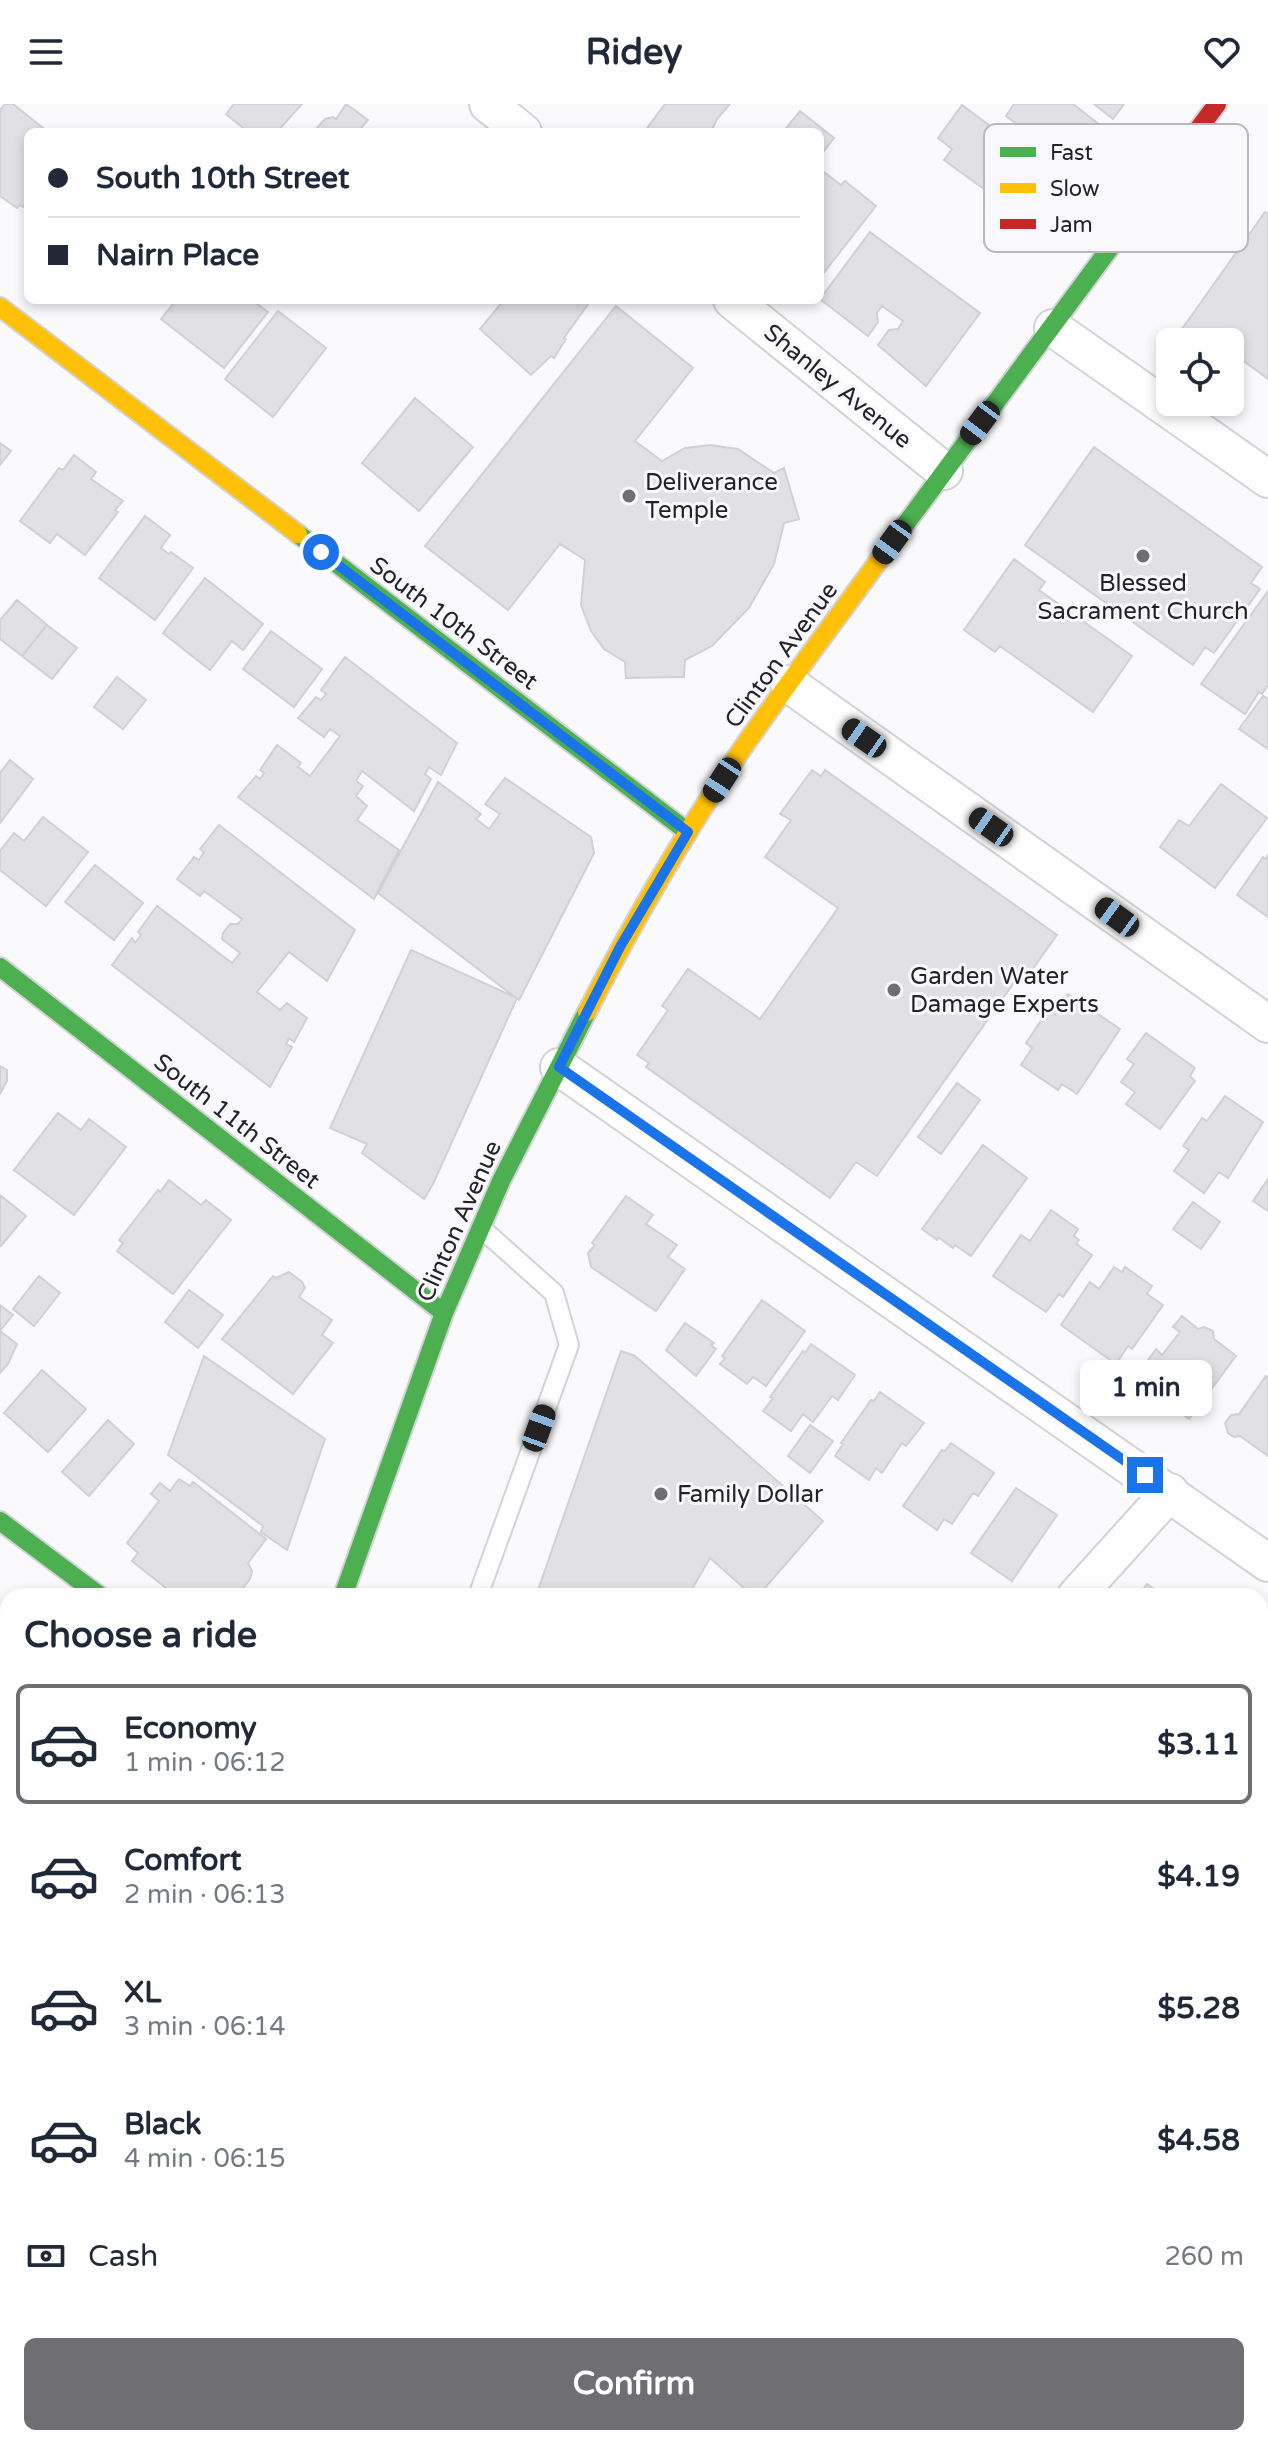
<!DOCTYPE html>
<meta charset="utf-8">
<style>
:root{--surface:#fff;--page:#f6f6f7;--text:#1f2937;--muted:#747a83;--line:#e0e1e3;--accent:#6e6e73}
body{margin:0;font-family:"Varela Round",sans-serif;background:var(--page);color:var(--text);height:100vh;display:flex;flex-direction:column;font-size:30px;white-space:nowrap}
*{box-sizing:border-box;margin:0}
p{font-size:26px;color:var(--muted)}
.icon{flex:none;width:44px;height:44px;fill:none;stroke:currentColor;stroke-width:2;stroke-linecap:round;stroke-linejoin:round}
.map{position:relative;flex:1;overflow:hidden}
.details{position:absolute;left:0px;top:1484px;width:1268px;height:858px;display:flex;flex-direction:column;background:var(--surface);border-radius:24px 24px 0 0;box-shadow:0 4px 12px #0003}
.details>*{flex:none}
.top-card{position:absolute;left:24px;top:24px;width:800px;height:176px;border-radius:12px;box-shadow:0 4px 12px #0003;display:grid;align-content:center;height:176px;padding:0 24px;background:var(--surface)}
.fabs{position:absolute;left:1156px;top:224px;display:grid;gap:16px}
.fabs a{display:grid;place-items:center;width:88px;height:88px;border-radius:12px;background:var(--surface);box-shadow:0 4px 12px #0003;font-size:40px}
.end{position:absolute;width:36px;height:36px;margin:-18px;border:10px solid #1a73e8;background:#fff;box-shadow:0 0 0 4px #fff}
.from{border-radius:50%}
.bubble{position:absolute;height:56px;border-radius:12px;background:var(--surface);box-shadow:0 4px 12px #0003;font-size:26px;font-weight:800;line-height:56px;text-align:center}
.car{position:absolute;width:24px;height:48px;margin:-24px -12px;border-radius:10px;box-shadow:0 0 6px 2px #0007;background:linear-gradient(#222 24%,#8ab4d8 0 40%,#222 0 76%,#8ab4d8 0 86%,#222 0)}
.top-card b{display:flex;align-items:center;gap:28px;height:76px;font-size:30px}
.top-card b+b{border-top:2px solid var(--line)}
.top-card i{width:20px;height:20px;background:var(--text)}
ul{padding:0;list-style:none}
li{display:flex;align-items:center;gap:24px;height:120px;margin:0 16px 12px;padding:0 8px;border:4px solid transparent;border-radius:12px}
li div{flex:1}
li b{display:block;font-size:30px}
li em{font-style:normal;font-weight:800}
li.selected{border-color:var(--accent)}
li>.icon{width:72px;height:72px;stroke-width:1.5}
h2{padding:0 24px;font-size:36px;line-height:96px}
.pay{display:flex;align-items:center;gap:20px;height:88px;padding:0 24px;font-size:30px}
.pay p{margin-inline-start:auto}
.button{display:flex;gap:16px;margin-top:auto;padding:16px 24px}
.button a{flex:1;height:92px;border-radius:12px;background:var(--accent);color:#fff;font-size:32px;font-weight:800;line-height:92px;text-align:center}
header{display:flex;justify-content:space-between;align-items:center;height:104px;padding:0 24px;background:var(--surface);font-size:36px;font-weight:800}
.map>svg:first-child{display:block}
</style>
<header><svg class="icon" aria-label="menu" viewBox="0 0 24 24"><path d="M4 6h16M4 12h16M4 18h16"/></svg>Ridey<svg class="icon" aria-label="heart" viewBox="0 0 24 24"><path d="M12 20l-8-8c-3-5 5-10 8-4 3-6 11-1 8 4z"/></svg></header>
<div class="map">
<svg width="1268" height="2341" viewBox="0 0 1268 2341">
<rect width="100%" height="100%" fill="#fafafc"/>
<path fill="#e0e0e5" stroke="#d1d1d5" stroke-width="2" d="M5,0h8l35,28h-20v68l-5,7 -3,-2 -3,3 -17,-12v-86z
M234,0h68l-25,28h-29l-22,-18z
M346,0l22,16 -10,12h-45l12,-13 8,-2 3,2z
M665,0h65l-13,15 -6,13h-67z
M1014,0h59l32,25 -30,39 -69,-52z
M1094,0h30l-11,15z
M962,1l104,77 -31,44 -91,-66 8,-11 -14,-11z
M800,7l34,27 -14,18v-24h-37z
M820,65l21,16 4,-4 31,25 -54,69 -2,-2z
M1265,108l3,2v165l-27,-20 -6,8 -5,-4v-21h-29l-19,-13z
M870,128l110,81 -54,73 -48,-41 11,-15 9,-1 5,-8 -21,-15 -5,7 1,9 -10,14 -48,-37z
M176,196h76l16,12 -44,56 -63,-49z
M504,196h87l-27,38 2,1 -12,19 -3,-2 -20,19 -51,-46z
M616,202l77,62 -58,73 27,20 23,-13 25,-3 28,4 36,24 10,-5 15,51 -15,4 -10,41 -25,44 -37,38 -27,14 -1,17 -58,1 -1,-16 -21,-13 -13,-18 -10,-26 4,-45 -25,-16 -52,66 -83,-64z
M278,207l48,37 -53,69 -48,-38z
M415,294l58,49 -54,64 -57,-48z
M0,339l11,8 -11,14z
M1094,343l168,120 -11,16 9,6 -46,64 -9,-6 -12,18 -168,-120z
M74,351l22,17 -5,7 32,22 -8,9 3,2 -33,43 -28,-21 -7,9 -30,-22 39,-53 4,2z
M145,412l25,19 -9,13 8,6 2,-2 22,16 -38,52 -56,-42z
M1014,455l31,23 -6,8 93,66 -39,56 -93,-66 -5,6 -31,-22z
M205,474l58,46 -20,26 -11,-9 -22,29 -47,-37z
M1268,487v94l-6,9 -3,-2 -14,22 -44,-30z
M17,496l30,25 -25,31 -22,-17v-19z
M47,521l30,23 -25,31 -30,-23z
M271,527l51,38 -28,38 -51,-38z
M345,553l112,86 -16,32 -12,-8 -4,7 6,5 -17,32 -52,-40 -6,10 7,5 -7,10 11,10 -10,14 42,30 -25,49 -136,-102 18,-21 4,3 4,-6 -4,-3 17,-25 24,18 -3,4 12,9 30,-40 -10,-7 -6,8 -26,-19 18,-21 5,3 5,-6 -5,-4z
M117,573l29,23 -23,29 -29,-22z
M1263,592l5,3v50l-29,-20z
M10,656l23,19 -33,44v-50z
M812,666l9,6 4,-6 232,165 -28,39 -6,-4 -146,206 -21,-14 -26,36 -184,-131 3,-4 -12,-8 31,-45 -6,-4 26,-37 72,50 78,-111 -73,-51 26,-37 -11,-6z
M505,674l86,59 3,16 -75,147 -141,-107 60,-111 43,32 -5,5 13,10 11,-15 -15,-10z
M1221,680l46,34 -52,70 -55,-41 19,-27 10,6z
M43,713l45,35 -42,54 -46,-36v-19l14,-18 10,8z
M219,721l136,105 -28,51 -38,-29 -32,40 23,18 7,-7 20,15 -13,24 -5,-4 -3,6 6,3 -22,40 -158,-122 20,-27 3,5 6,-8 -3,-3 19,-26 75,57 8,-10 -18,-14 1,-6 7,-9h8l4,-5 -38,-28 -4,5 -23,-17 17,-22 5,3 5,-8 -4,-3z
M1268,751v62l-31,-22 26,-38 2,2z
M95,761l48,38 -29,37 -49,-38z
M411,846l106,48 -84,186 -9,15 -62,-46 5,-9 -37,-16z
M1068,890l52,35 -43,65 -15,-10 -4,6 -37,-25 11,-17 -6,-5 22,-33 7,4z
M1146,929l49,35 -5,8 5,5 -35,48 -34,-25 9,-12 -14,-10 13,-18 -7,-5z
M0,962l7,4v11l-7,13z
M957,979l23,17 -39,54 -23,-17z
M1225,992l38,26 -35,56 -9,-6 -15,21 -30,-22 15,-21 -6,-4 19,-28 5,3z
M58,1009l23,17 8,-11 37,28 -52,68 -60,-45z
M983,1041l44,33 -56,78 -16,-11 -2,3 -15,-11 -1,3 -15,-11z
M1268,1075v32l-15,-10z
M169,1076l32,25 5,-5 25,20 -58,74 -56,-43 6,-8 -4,-3 39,-50 2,2z
M0,1091l26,21 -25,30h-1z
M626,1092l27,19 -7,9 31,21 -9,12 17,12 -29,42 -65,-44 -3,-14 7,-8 -3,-2z
M1193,1098l27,20 -19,27 -28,-20z
M1051,1106l27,19 -4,7 5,4 -3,4 16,11 -29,42 -4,-3 -13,18 -53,-36 28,-41 9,6z
M1114,1163l8,5 3,-5 27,19 -5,8 16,11 -31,44 -4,-3 -12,18 -55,-39 29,-43 9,7z
M289,1168l13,10 3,6 -6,9 33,23 -10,15 11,8 -40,51 -71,-55 51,-63 3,2z
M39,1172l21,17 -26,33 -21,-17z
M189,1186l34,25 -25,33 -33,-26z
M762,1196l43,31 -39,55 -13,-9 -6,7 -27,-20 5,-6 -3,-2z
M0,1201l13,10 -13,16z
M1182,1212l16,13 6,-2 9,4 1,8 22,17 -47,63 -54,-41 21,-29 6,6 18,-23 -7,-5z
M685,1219l29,20 -3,2 5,4 -20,27 -30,-26z
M0,1227l17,13 -9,20 -8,9z
M811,1240l44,31 -17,25 -6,-4 -19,26 -10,-8 -12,17 -28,-20 10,-13 -3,-1 33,-46 2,2z
M621,1247l14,5 188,165 -65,75h-5l-43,-38 -22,38h-152z
M204,1252l121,83 -38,111 -26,-18 2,-6 -95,-71z
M42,1266l44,39 -38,43 -44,-39z
M1266,1272l2,1v79l-28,-20 -6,1 -6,-4 -3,-10 6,-8 8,-1z
M880,1288l44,31 -18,23 -4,-3 -20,30 -6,-5 -7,12 -34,-24 8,-12 -2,-1 30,-43 3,1z
M108,1316l26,24 -45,52 -27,-24z
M810,1321l23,16 -23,32 -22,-17z
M951,1339l43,30 -16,23 -5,-3 -21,31 -8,-5 -7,11 -34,-24 39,-56 3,1z
M179,1375l11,7 3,-4 73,57 -18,24 4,8 -2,8 -9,12 -17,5h-48l-44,-35 6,-8 -11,-10 32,-42 -8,-7 9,-11 10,8z
M1016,1384l41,27 -45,66 -41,-28z
M1147,1480l16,12h-25z
M1260,1559l8,5v15l-5,8 -3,-1z
M1268,1621v46l-8,-5v-29z
M1260,1727l8,6v18l-8,10z
M0,1841l8,7v70l-8,-6z
M1268,1970v70l-8,-7v-53z
M0,2100l8,5v41l-8,20z
M1260,2230l8,7v32l-7,8z
M1268,2275v66h-14l-9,-7h15v-48z
M388,2334h68l-4,7h-68z
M479,2334h28l13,7h-45z
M893,2334h58l-4,7h-46z
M967,2334h85l-4,7h-85z"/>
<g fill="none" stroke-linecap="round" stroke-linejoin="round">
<defs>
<path id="lane" d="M478,1492l91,-251 -15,-52 -73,-65
M102,2334l18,7
M158,2334l15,7
M321,2341l3,-7"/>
<path id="street" d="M488,0l35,28
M732,196l212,171
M1053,224l215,151
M789,580l479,340
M559,963l709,496
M1076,1492l94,-104
M0,1977l8,6
M1260,2120l8,6"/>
<path id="fast" d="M298,430l390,298
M885,448l262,-354
M0,863l444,346
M0,1417l100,75
M343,1492l101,-283 57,-132 86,-169
M34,2341l3,-7"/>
<path id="slow" d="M0,203l298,227
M587,908c45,-88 95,-175 151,-257 47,-69 98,-135 147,-203"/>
<path id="jam" d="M1147,94l70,-94
M691,2334l12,7"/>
</defs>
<use href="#lane" stroke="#d2d2d7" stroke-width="22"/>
<use href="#street" stroke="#d2d2d7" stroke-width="40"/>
<use href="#fast" stroke="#d2d2d7" stroke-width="22"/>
<use href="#slow" stroke="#d2d2d7" stroke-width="22"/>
<use href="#jam" stroke="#d2d2d7" stroke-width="22"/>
<use href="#lane" stroke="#fefeff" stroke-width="18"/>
<use href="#street" stroke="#fefeff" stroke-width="36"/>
<use href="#fast" stroke="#4caf50" stroke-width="18"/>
<use href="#slow" stroke="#ffc107" stroke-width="18"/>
<use href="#jam" stroke="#c62828" stroke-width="18"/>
</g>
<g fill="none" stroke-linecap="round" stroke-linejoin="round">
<path stroke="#1a73e8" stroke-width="10" d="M321,448l367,280 -68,115 -61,120 586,408"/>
</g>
<g fill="#6e6e73" stroke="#f9f9fd" stroke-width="3">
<circle cx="629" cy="392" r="8"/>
<circle cx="1143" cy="452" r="8"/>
<circle cx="894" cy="886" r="8"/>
<circle cx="661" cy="1390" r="8"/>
</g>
<g text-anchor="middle" stroke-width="6" stroke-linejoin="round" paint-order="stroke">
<g font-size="24" fill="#222329" stroke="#f9f9fd">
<text transform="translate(838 282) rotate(39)" y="8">Shanley Avenue</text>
<text transform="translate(454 519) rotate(37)" y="8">South 10th Street</text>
<text transform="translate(781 551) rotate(-54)" y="8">Clinton Avenue</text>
<text transform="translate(237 1017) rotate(38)" y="8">South 11th Street</text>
<text transform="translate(459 1117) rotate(-66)" y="8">Clinton Avenue</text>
</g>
<g font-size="24" fill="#222329" stroke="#f9f9fd" text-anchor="start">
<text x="645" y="386">Deliverance<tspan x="645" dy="28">Temple</tspan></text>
<text x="1143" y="487" text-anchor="middle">Blessed<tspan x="1143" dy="28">Sacrament Church</tspan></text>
<text x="910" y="880">Garden Water<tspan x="910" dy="28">Damage Experts</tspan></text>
<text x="677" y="1398">Family Dollar</text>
</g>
</g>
<rect x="984" y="20" width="264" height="128" rx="12" fill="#f9f9fd" stroke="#b8b9bd" stroke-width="2"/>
<rect x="1000" y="43" width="36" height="10" fill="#4caf50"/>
<rect x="1000" y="79" width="36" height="10" fill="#ffc107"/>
<rect x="1000" y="115" width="36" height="10" fill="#c62828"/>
<g font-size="22" fill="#222329">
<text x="1050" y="56">Fast</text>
<text x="1050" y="92">Slow</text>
<text x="1050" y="128">Jam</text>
</g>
</svg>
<div class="fabs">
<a><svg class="icon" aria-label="locate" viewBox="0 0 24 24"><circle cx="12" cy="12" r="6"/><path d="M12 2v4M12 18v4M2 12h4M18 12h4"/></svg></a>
</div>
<i class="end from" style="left:321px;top:448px"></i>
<i class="end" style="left:1145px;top:1371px"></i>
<div class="bubble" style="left:1080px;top:1256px;width:132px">1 min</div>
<i class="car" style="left:980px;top:319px;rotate:217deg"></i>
<i class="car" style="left:892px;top:438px;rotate:216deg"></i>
<i class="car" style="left:864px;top:634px;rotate:305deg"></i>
<i class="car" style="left:722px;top:676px;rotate:213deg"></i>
<i class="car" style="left:991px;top:723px;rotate:305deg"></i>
<i class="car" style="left:1117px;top:813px;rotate:306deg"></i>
<i class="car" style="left:539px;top:1324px;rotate:20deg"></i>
<div class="top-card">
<b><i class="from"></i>South 10th Street</b>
<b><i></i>Nairn Place</b>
</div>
<section class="details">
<h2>Choose a ride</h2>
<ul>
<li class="selected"><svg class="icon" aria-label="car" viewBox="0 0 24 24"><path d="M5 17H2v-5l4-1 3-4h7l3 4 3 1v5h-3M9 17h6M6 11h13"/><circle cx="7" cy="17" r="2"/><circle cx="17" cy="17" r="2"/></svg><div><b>Economy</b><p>1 min · 06:12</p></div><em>$3.11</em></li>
<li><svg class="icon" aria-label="car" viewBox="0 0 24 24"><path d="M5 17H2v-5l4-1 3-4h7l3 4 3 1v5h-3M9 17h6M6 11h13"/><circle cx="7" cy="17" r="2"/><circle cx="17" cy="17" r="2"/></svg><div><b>Comfort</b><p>2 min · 06:13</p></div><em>$4.19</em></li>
<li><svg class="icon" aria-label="car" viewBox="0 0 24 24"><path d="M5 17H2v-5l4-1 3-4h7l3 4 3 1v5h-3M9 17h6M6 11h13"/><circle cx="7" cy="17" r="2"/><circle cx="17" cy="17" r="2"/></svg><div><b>XL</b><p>3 min · 06:14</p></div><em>$5.28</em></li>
<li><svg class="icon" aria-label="car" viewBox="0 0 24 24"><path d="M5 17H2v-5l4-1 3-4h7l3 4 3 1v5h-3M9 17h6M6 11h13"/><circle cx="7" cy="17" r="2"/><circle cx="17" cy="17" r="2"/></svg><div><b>Black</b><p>4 min · 06:15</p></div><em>$4.58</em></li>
</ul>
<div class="pay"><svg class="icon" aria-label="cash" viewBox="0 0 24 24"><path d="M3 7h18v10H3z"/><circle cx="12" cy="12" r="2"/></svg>Cash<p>260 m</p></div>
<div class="button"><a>Confirm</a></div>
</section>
</div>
